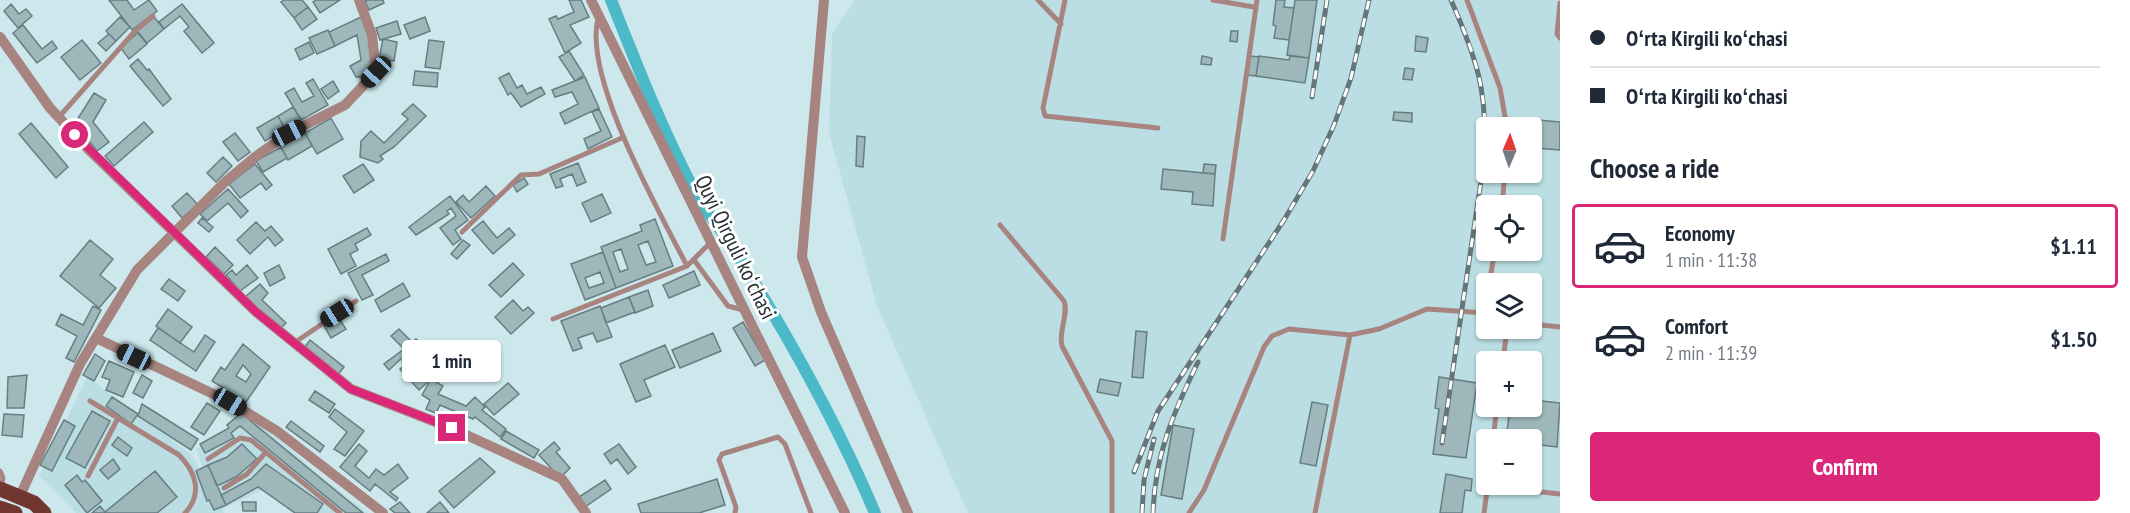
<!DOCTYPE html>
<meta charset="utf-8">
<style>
:root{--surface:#fff;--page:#f2f2f3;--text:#1f2937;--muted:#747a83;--line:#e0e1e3;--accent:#db2777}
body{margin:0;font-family:"PT Sans Narrow",sans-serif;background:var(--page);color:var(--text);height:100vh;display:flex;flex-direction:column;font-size:22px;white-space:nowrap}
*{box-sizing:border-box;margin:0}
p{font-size:20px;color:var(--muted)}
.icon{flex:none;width:33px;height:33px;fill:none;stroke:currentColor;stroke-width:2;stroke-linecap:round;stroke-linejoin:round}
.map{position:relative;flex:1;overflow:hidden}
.side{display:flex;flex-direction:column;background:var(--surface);width:570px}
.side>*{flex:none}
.banner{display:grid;align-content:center;height:132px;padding:0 30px;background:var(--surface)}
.needle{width:39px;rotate:2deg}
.fabs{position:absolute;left:1476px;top:117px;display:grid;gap:12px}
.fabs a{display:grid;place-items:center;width:66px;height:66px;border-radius:6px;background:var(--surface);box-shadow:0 2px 4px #0004;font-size:30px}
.end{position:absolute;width:27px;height:27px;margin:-14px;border:8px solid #db2777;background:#fff;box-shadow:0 0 0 3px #fff}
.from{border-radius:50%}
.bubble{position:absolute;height:42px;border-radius:6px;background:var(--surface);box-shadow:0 2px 4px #0004;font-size:20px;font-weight:600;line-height:42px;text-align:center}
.car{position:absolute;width:18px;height:36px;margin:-18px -9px;border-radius:8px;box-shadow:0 0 4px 2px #0007;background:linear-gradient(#222 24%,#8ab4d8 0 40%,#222 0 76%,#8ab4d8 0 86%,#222 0)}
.banner b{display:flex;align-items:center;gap:21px;height:57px;font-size:22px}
.banner b+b{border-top:2px solid var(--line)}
.banner i{width:15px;height:15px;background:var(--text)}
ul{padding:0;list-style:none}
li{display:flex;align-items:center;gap:18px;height:84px;margin:0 12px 9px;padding:0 18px;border:3px solid transparent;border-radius:6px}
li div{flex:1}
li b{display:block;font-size:22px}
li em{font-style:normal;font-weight:600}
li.active{border-color:var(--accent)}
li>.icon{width:54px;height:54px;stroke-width:1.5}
h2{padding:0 30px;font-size:27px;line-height:72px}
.primary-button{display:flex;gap:12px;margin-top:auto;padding:12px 30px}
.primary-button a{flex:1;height:69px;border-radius:6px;background:var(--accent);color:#fff;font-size:24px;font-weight:600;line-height:69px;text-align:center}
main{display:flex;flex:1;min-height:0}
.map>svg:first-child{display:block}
</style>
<main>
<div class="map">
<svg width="1560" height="513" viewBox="0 0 1560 513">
<rect width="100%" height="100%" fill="#cde8ec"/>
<path fill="#badee3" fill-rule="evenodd" d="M855,0h705v513h-592l-91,-207 -48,-173 3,-100zM1486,128h46v44h-46zM1486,206h46v44h-46zM1486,284h46v44h-46zM1486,362h46v44h-46zM1486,440h46v44h-46z
M87,377l104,77 18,32 -13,-37 30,-15 17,-20 38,27 34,31 53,41h-62l-40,-24 -44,20 2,4h-148l-37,-37z"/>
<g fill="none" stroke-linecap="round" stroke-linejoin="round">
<path stroke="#4bb9c7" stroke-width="12" d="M611,0c26,65 51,130 84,192 12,22 30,42 43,64 52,83 99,167 137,257"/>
</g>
<path fill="#9db7ba" stroke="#667e82" stroke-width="1.5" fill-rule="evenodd" d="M109,0h18l7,10 15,-10 8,11 -25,19z
M284,0h18l6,7 -14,11 -13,-16z
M316,0h24l-20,13 -7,-11z
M368,0h15l1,3 -15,7 -4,-9z
M569,0h12l8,17 -19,8 11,18 -16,10 -16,-34 7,-3 2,3 16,-7z
M1276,0h9l-1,7 10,1 -5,32 -15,-2 2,-12 -3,-1z
M1295,0h22l-8,58 -22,-3z
M11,4l8,10 7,-5 6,7 -14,12 -14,-17z
M182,4l32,39 -12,10 -18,-22 5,-4 -9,-11 -16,13 -5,-7z
M308,7l9,12 -15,11 -8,-12z
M120,17l10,10 -14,14 -10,-10z
M154,17l10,12 -17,14 -10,-12z
M361,17l7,14 4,31 -8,15h-8l-6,-11 11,-6 -4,-25 -22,11 -6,-14z
M425,17l5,14 -20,8 -6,-14z
M397,21l4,13 -21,6 -4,-12z
M23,25l19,24 10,-8 5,7 -20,15 -24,-30z
M328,30l7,16 -18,8 -8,-16z
M1231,31h7l-1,11 -7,-1z
M138,33l9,11 -18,15 -9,-12z
M109,34l7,7 -10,10 -8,-8z
M1416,36l12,2 -2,14 -11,-1z
M383,39l14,3 -3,19 -15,-2z
M82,40l19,23 -21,17 -19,-23z
M429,40l15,2 -4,27 -15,-2z
M309,42l5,11 -14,7 -5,-11z
M569,51l15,24 -9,6 -16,-24z
M1202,56l10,2 -1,7 -10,-1z
M1250,56l9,1 -3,19 -9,-1z
M1259,56l30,4 1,-4 19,2 -4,25 -49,-7z
M138,59l9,11 2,-1 22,30 -8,7 -33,-40z
M1405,68l9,1 -2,11 -9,-1z
M415,71l23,2 -1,14 -24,-2z
M509,73l8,15 5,-3 5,9 14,-7 4,7 -24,13 -10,-14 -3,2 -9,-17z
M585,77l14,31 -34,16 -5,-11 18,-9 -6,-12 -17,5 -3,-7z
M313,79l15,26 -27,15 -16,-27 9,-5 8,14 12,-6 -8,-13z
M333,81l6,10 -11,8 -7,-10z
M94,93l12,7 -13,22 16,20 -12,9 -22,-28z
M413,104l13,12 -32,31 -14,9 3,3 -5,4 -18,-6 1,-16 10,-10 13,12 24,-24 -6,-5z
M293,107l8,13 -16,9 -7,-13z
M599,109l13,28 -24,12 -4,-10 17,-8 -9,-19z
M1394,112l18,1v9l-19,-2z
M278,116l7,13 -20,12 -8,-13z
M331,118l12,21 -26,15 -12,-21z
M1538,120l22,2v28l-25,-2z
M144,122l9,10 -39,34 -9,-10z
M31,123l37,44 -12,11 -37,-44z
M235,133l15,19 -12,9 -15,-19z
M305,133l7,13 -24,14 -7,-13z
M857,136l8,1 -2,30 -7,-1z
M281,147l6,11 -24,14 -7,-11z
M223,157l9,9 -16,16 -9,-9z
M578,163l8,19 -9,4 -5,-12 -12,5 3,7 -7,2 -6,-14z
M255,164l17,21 -6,5 -5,-7 -21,15 -11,-14z
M363,164l11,16 -20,13 -11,-17z
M1204,164l12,1 -1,9 -12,-1z
M1163,169l52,5 -2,32 -21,-2 1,-12 -32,-3z
M524,178l4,6 -11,8 -4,-7z
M486,186l9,10 -24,22 -15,-16 7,-7 6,7z
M228,189l20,22 -7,7 -13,-15 -21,18 -7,-7z
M187,193l11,12 -16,13 -10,-12z
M602,194l9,19 -20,9 -9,-19z
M450,196l18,24 -13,10 6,9 -8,6 -13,-17 16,-12 -5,-8 -4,3 2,3 -33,21 -7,-8z
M202,218l11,9 -4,5 -11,-9z
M655,219l18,47 -57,22 -15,-41 41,-16 -2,-6zM648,241l8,21 -10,3 -8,-20zM621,249l7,20 -8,3 -7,-20z
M483,221l14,17 12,-10 6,7 -22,19 -21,-24z
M256,222l9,9 6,-5 12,14 -8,6 -7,-9 -18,17 -13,-14z
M367,228l4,7 -16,9 3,6 -8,4 6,12 -15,8 -13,-25z
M90,240l23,19 -13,16 16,13 -17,20 -39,-32z
M463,240l7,5 -13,14 -6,-5z
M215,247l18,18 -9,9 -18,-17z
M603,252l13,36 -31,12 -14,-36zM600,272l4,11 -15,5 -4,-10z
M386,254l3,7 -27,14 11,20 -11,5 -14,-27z
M513,263l11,12 -23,22 -12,-12z
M247,265l11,13 -18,13 -14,-16 6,-5 4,5z
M279,265l6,13 -15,8 -6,-13z
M694,271l6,14 -31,13 -6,-13z
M169,279l16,12 -7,10 -17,-12z
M403,283l7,13 -29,16 -6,-12z
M260,284l8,9 -6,7 24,23 -7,7 -34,-33z
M648,290l5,16 -18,7 -6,-16z
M629,297l6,15 -29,11 -5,-15z
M513,300l10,11 5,-4 6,6 -23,21 -16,-17z
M93,306l8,4 -27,52 -8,-4 11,-22 -21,-11 5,-11 22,11z
M600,306l12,31 -15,5 -4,-9 -15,5 4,10 -9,3 -12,-30z
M168,309l24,18 -12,16 -24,-17z
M338,317l8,12 -15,9 -7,-12z
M743,322l22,38 -10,6 -22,-38z
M158,328l36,24 11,-17 10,7 -19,29 -46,-31z
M399,329l13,13 4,-3 3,3 -30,28 -5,-6 20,-15 -13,-13z
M1136,331l11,1 -4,46 -11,-1z
M713,333l8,18 -41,17 -8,-18z
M310,340l34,27 -6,8 -34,-27z
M424,342l6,7 -15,13 9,10 15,-13 6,7 -26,24 -19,-21 5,-4 -3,-4z
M243,344l27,23 -24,35 -34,-21 9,-14 4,3zM243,365l8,9 -5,8 -10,-6z
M665,345l10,22 -31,13 7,16 -15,6 -16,-38z
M95,354l10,7 -11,20 -11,-6z
M109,361l25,11 -11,25 -17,-7 4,-10 -8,-3z
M27,375l-3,33h-17l1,-31z
M142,375l10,6 -9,17 -10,-5z
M1439,377l38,6 -11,75 -33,-4 6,-45 -4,-1z
M431,379l12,7 -5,8 28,12 9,-9 10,10 -3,3 24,19 -6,8 -25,-20 -2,2 -33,-14 -4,8 -10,-4 4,-9 -8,-5z
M1100,379l21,4 -3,13 -21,-4z
M508,383l11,11 -25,21 -10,-11z
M315,391l20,13 -6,9 -20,-13z
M112,397l26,17 -7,10 -25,-18z
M1532,400l28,3 -3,44 -25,-3v-4h-26l4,-34h22z
M1312,402l16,3 -12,61 -16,-3z
M207,403l13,8 -16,24 -13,-8z
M142,404l56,35 -7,11 -53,-34z
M335,409l29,22 -19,25 -11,-7 13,-17 -18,-15z
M92,411l18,10 -25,47 -19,-10z
M241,413l6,5 116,95h-17l-106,-87 -9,7 3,5 -29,15 -5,-9 29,-16 -2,-3z
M4,414l20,1 -2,22 -20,-2z
M64,420l11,6 -23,45 -12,-6z
M291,421l33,25 -4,6 -34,-25z
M1173,425l21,4 -12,70 -21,-4z
M506,431l33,19 -5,8 -33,-19z
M118,437l14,11 -5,8 -15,-11z
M554,442l6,7 -4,3 14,16 -10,10 -21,-23z
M242,444l15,15 -21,18 -19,9 -9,-21 19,-8z
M359,444l8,7 -12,15 14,12 7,-9 8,6 14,-11 10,14 -18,14 8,6 -2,3 -21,-17 -5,7 -30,-24z
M619,444l17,23 -8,7 -11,-15 -6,5 -7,-10z
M480,458l15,14 -41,36 -15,-17z
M113,459l7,10 -12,10 -8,-9z
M266,464l57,40 -6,9h-22l-37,-26 -32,18 -5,-10 30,-16z
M208,465l18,40 -12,5 -5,-10 -2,1 -11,-30z
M155,471l22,26 -20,16h-65l8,-7 5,6z
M1446,474l26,5 -1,12 -6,-1 -3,23h-22z
M77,475l5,7 3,-2 17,21 -15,12 -22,-28z
M717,479l8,26 -26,8h-58l-3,-9z
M605,480l6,9 -26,18 -6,-10z
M242,502h14v9h-13z
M400,502l10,11h-15l-5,-4z
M440,502l9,11h-22z"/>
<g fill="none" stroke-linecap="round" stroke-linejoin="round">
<path stroke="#a88480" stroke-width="5" d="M1038,0l23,24
M1065,0l-22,108 2,8 113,12
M1213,0l41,7
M1467,0l33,88 7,40
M1560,3l-3,31 3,4
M598,18c-15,60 61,193 89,248
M59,117l76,-86 18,-15
M1502,206l3,-34
M1000,225l64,76c5,14 -6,30 -2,45l50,95v72
M462,232l59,-57 18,-1 85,-37
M1223,239l34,-239
M694,260l34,46 15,4
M1489,284l6,-34
M1485,313l1,-11
M553,319l134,-53 24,-24
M1532,324l28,3
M294,343l62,-42
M1503,362l4,-34
M90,401l89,54c17,17 24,39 6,58
M1493,440l4,-34
M208,459l32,-21 11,2 89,73
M0,471l3,7 -2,9
M88,476l30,-58
M1488,486l72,8
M224,488l23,-14 18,-21
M735,513l1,-6 -17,-47 3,-6 56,-17 7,7 26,69
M1189,513l15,-23 60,-143 8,-11 17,-7 61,6 29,-6 48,-20 59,4
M1315,513l35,-178
M1484,513l4,-29"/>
<path stroke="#a88480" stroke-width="10" d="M591,0l254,513
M824,0l-22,257 19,55 87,201
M0,37l50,71 41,44 165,160 95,77 100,39 111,51 24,34
M96,338l134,64 47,29 106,82
M20,496l60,-132 57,-94 89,-89 29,-24 34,-24 56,-28 31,-33 -4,-37 -13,-35"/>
<path stroke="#723631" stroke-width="15" d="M0,489l34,14 10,10
M0,508l15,5"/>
<defs>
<path id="rail" d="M1312,97l15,-97
M1442,443l42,-282c4,-69 -6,-99 -33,-161
M1134,472l24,-61 126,-191 29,-49 21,-46 17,-47 18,-78
M1142,513l2,-33 10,-41
M1153,513c2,-59 20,-99 45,-151"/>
</defs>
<use href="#rail" stroke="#657678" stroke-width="5"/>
<use href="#rail" stroke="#fff" stroke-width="3" stroke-dasharray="9" stroke-linecap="butt"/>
</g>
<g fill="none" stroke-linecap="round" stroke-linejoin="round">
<path stroke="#db2777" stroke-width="8" d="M75,135l181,177 95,77 101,39"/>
</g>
<g text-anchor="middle" stroke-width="6" stroke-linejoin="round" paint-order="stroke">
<g font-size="22" fill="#242f30" stroke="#fff">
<text transform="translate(736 247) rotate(64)" y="8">Quyi Qirguli koʻchasi</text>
</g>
</g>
</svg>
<div class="fabs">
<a><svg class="needle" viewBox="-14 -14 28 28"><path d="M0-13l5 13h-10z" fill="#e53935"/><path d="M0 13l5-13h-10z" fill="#747a83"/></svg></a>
<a><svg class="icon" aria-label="locate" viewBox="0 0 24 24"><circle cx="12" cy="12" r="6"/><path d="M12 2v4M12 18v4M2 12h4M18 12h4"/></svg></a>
<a><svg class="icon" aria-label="layers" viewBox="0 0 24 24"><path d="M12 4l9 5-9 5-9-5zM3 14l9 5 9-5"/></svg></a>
<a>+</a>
<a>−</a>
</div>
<i class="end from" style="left:75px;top:135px"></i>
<i class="end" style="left:452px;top:428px"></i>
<div class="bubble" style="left:402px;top:340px;width:99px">1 min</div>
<i class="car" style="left:376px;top:72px;rotate:223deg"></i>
<i class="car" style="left:289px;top:133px;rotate:63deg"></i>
<i class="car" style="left:337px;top:313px;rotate:238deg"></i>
<i class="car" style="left:134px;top:357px;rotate:295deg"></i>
<i class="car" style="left:230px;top:402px;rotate:121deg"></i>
</div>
<section class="side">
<div class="banner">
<b><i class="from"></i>Oʻrta Kirgili koʻchasi</b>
<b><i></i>Oʻrta Kirgili koʻchasi</b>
</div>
<h2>Choose a ride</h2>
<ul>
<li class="active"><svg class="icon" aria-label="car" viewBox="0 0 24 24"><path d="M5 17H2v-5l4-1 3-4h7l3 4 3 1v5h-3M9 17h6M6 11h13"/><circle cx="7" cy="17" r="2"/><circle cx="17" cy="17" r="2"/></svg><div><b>Economy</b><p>1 min · 11:38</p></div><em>$1.11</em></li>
<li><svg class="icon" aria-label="car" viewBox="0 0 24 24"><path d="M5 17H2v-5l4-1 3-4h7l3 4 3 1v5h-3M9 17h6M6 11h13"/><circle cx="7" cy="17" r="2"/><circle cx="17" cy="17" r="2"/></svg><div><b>Comfort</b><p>2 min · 11:39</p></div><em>$1.50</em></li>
</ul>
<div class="primary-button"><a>Confirm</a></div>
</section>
</main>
